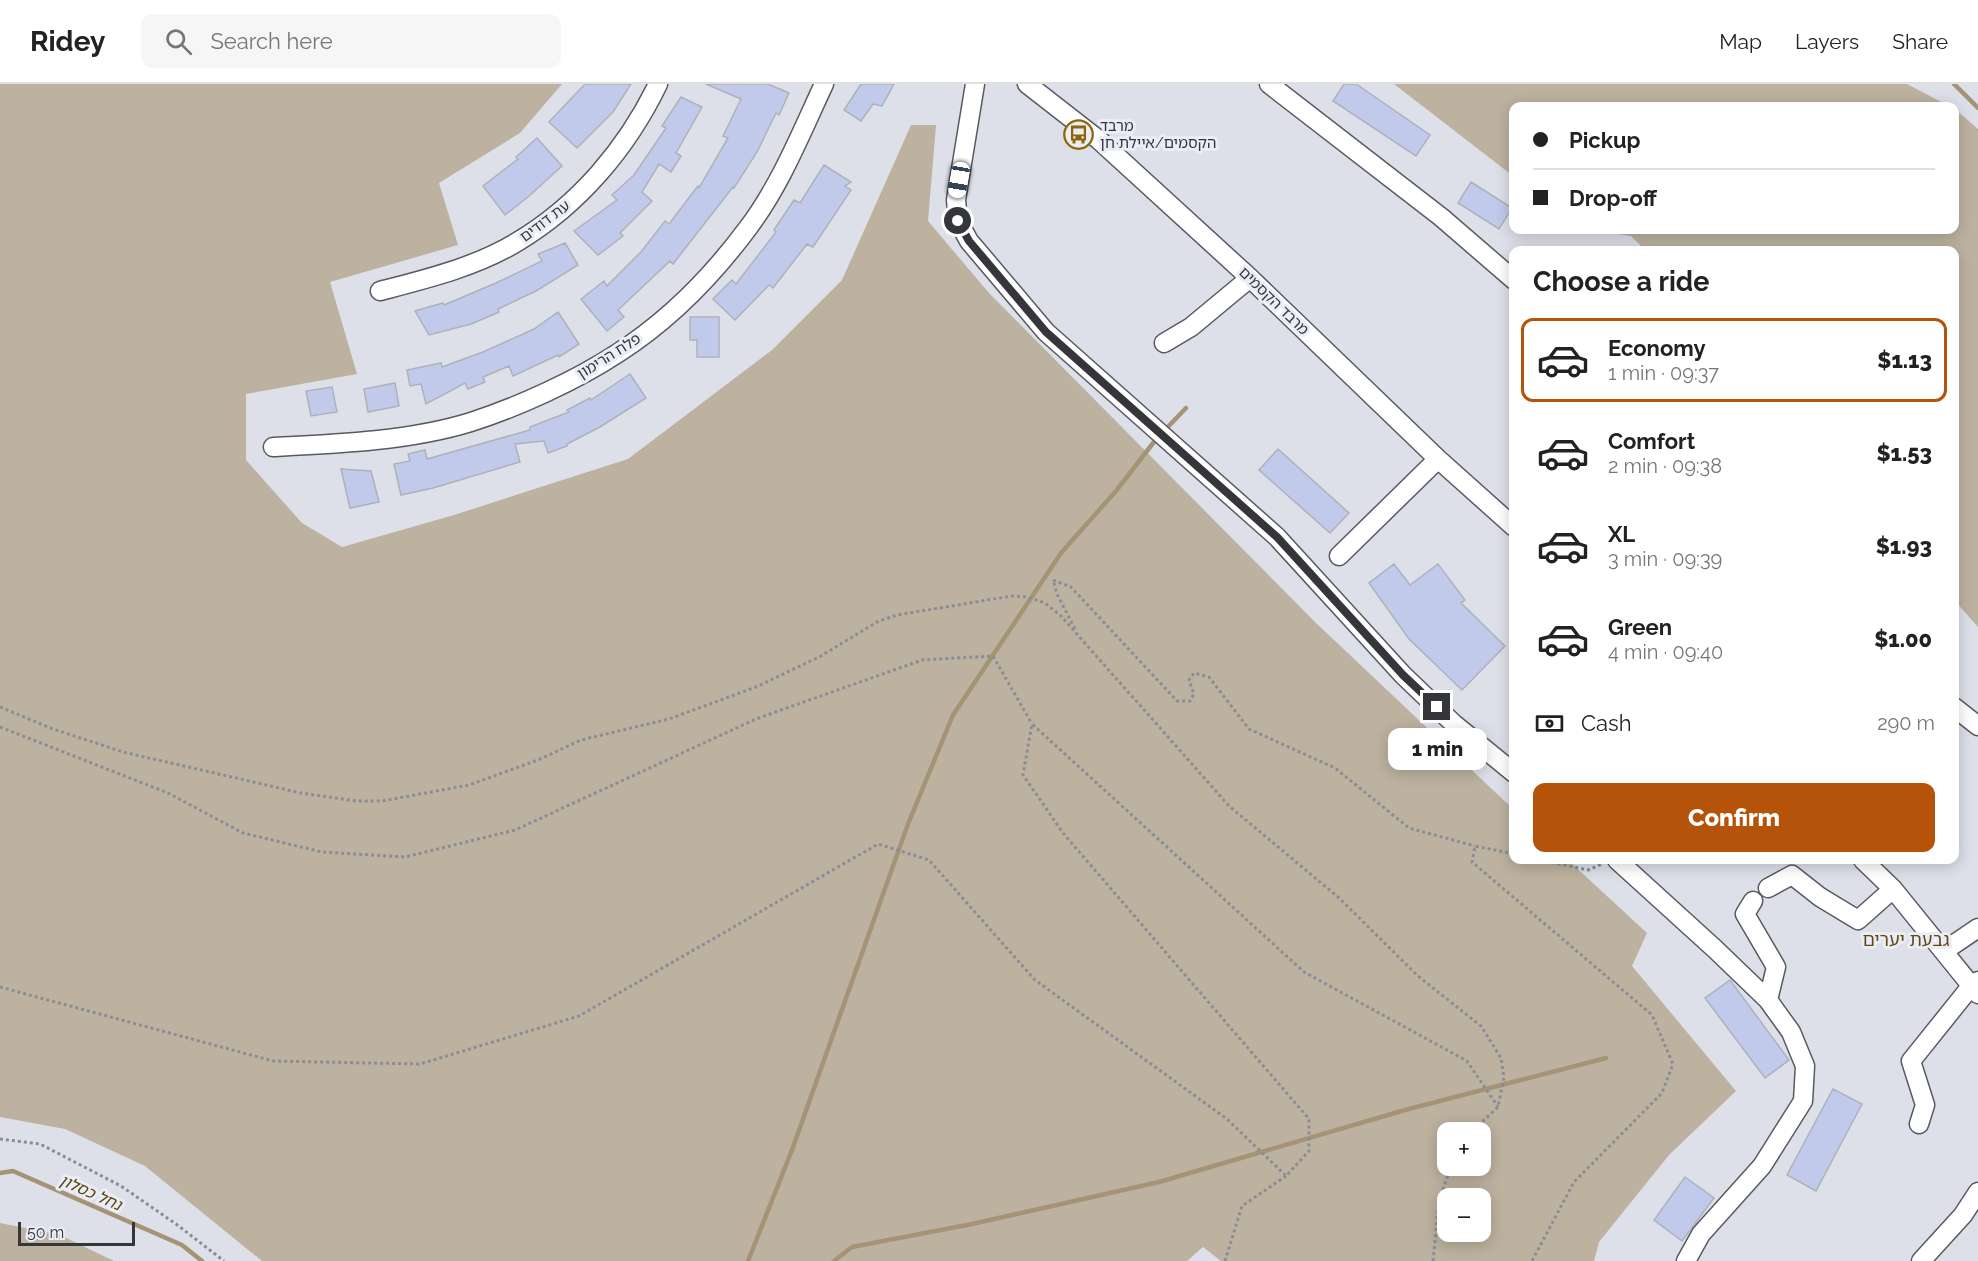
<!DOCTYPE html>
<meta charset="utf-8">
<style>
:root{--surface:#fff;--page:#f6f6f6;--text:#222;--muted:#767676;--line:#e0e0e0;--accent:#b45309}
body{margin:0;font-family:Raleway,"Noto Sans Hebrew",sans-serif;background:var(--page);color:var(--text);height:100vh;display:flex;flex-direction:column;font-size:22px;white-space:nowrap}
*{box-sizing:border-box;margin:0}
p{font-size:20px;color:var(--muted)}
.icon{flex:none;width:33px;height:33px;fill:none;stroke:currentColor;stroke-width:2;stroke-linecap:round;stroke-linejoin:round}
.map{position:relative;flex:1;overflow:hidden}
.panel{position:absolute;left:1509px;top:162px;width:450px;height:618px;display:flex;flex-direction:column;background:var(--surface);border-radius:12px;box-shadow:0 3px 15px #0003}
.panel>*{flex:none}
.hud{position:absolute;left:1509px;top:18px;width:450px;height:132px;border-radius:12px;box-shadow:0 3px 15px #0003;display:grid;align-content:center;height:132px;padding:0 24px;background:var(--surface)}
.buttons{position:absolute;left:1437px;top:1038px;display:grid;gap:12px}
.buttons a{display:grid;place-items:center;width:54px;height:54px;border-radius:12px;background:var(--surface);box-shadow:0 3px 15px #0003;font-size:30px}
.scale{position:absolute;left:18px;bottom:15px;width:117px;box-sizing:border-box;padding-left:6px;border:3px solid #35363a;border-top:0;font-size:16px;line-height:21px;white-space:nowrap;color:#35363a;-webkit-text-stroke:4px #eaedf6;paint-order:stroke}
.end{position:absolute;width:27px;height:27px;margin:-14px;border:8px solid #35363a;background:#fff;box-shadow:0 0 0 3px #fff}
.from{border-radius:50%}
.bubble{position:absolute;height:42px;border-radius:12px;background:var(--surface);box-shadow:0 3px 15px #0003;font-size:20px;font-weight:800;line-height:42px;text-align:center}
.car{position:absolute;width:18px;height:36px;margin:-18px -9px;border-radius:8px;box-shadow:0 0 4px 2px #0007;background:linear-gradient(#fff 24%,#345 0 40%,#fff 0 76%,#345 0 86%,#fff 0)}
.hud b{display:flex;align-items:center;gap:21px;height:57px;font-size:22px}
.hud b+b{border-top:2px solid var(--line)}
.hud i{width:15px;height:15px;background:var(--text)}
ul{padding:0;list-style:none}
li{display:flex;align-items:center;gap:18px;height:84px;margin:0 12px 9px;padding:0 12px;border:3px solid transparent;border-radius:12px}
li div{flex:1}
li b{display:block;font-size:22px}
li em{font-style:normal;font-weight:800}
li.active{border-color:var(--accent)}
li>.icon{width:54px;height:54px;stroke-width:1.5}
h2{padding:0 24px;font-size:27px;line-height:72px}
.pay{display:flex;align-items:center;gap:15px;height:66px;padding:0 24px;font-size:22px}
.pay p{margin-inline-start:auto}
.button{display:flex;gap:12px;margin-top:auto;padding:12px 24px}
.button a{flex:1;height:69px;border-radius:12px;background:var(--accent);color:#fff;font-size:24px;font-weight:800;line-height:69px;text-align:center}
header{display:flex;align-items:center;gap:36px;box-sizing:border-box;height:84px;padding:0 30px;background:var(--surface);border-bottom:2px solid var(--line)}
header strong{font-size:28px}
nav{display:flex;gap:33px;margin-inline-start:auto;font-size:21px}
.search{width:420px;height:54px;background:var(--page);display:flex;align-items:center;gap:15px;box-sizing:border-box;padding:0 21px;border-radius:12px;color:var(--muted);font-size:22px}
.map>svg:first-child{display:block}
</style>
<header>
<strong>Ridey</strong>
<div class="search"><svg class="icon" aria-label="search" viewBox="0 0 24 24"><circle cx="10" cy="10" r="6"/><path d="M15 15l6 6"/></svg>Search here</div>
<nav><a>Map</a><a>Layers</a><a>Share</a></nav>
</header>
<div class="map">
<svg width="1978" height="1177" viewBox="0 0 1978 1177">
<rect width="100%" height="100%" fill="#dde0e9"/>
<path fill="#bdb29f" fill-rule="evenodd" d="M0,0h562l-42,49 -81,50 19,62 -128,37 27,92 -111,20v66l56,63 40,24 112,-32 174,-56 144,-109 70,-70 69,-155h25l-8,96 61,72 326,329 198,187 1,51h54l79,73 -15,33 104,125 -67,64 -70,87 -5,19h-373l-18,-14 -16,14h-925l-117,-95 -80,-37 -65,-12zM1480,1048v34h-32v-34zM1480,1114v34h-32v-34z
M1394,0h513l42,22h-435l-1,70z
M1955,25l23,20v498l-23,-26 -1,-351h-309l-14,-14 -38,-6h361z
M0,1139l60,12 54,26h-114z"/>
<g fill="none" stroke-linecap="round" stroke-linejoin="round">
<path stroke="#a59376" stroke-width="4.5" d="M1954,0l24,24
M1163,348l23,-24
M0,1089l13,-2 169,74 20,16
M748,1177l44,-111 116,-326 45,-109 108,-162 55,-62 41,-53
M834,1177l18,-14 120,-23 187,-42 246,-72 201,-52"/>
</g>
<path fill="#c2caeb" stroke="#afb1ba" stroke-width="1.5" d="M585,0h46l-18,28 -36,36 -28,-26z
M706,0h62l21,9 -10,22 -3,-2 -19,39 -23,36 -1,-1 -60,77 -3,-3 -52,49 6,7 -17,14 -26,-32 23,-18 3,5 34,-34 24,-31 4,3 29,-38 1,2 29,-50 -5,-2 18,-37z
M861,0h33l-12,22 -9,-2 -12,17 -17,-11z
M1344,0h12l74,51 -14,21 -83,-55z
M681,13l21,10 -26,46 5,3 -10,16 -12,-8 -17,28 10,9 -32,32 3,3 -25,19 -24,-24 43,-31 -5,-5 22,-20 32,-47 -4,-2z
M537,54l25,28 -34,31 -23,18 -22,-29 35,-27 -2,-2z
M824,81l27,17 -6,4 6,4 -38,57 -6,-3 -34,44 -4,-3 -34,35 -22,-21 19,-19 4,4 40,-52 -2,-2 20,-30 6,3z
M1471,98l41,26 -13,21 -41,-26z
M565,159l13,22 -42,26 -38,18 1,3 -28,12 -42,11 -14,-24 28,-8 1,2 52,-22 46,-22 -4,-7z
M558,228l21,32 -20,13 -1,-2 -45,21 -4,-10 -26,11 2,5 -17,7 -3,-6 -39,21 -5,-20 -11,2 -3,-16 34,-7 1,4 41,-15 51,-23z
M690,233h29v40h-22v-17h-7z
M630,290l16,24 -46,29 -33,17v2l-19,7 -4,-12 -29,3 5,18 -87,26 -32,7 -7,-31 16,-3 -2,-7 17,-4 2,9 103,-29v-3l39,-15 -2,-2 23,-12 1,2z
M395,299l4,23 -31,6 -4,-23z
M332,303l5,25 -26,4 -5,-25z
M1278,365l71,64 -19,20 -71,-63z
M341,385l30,2 8,31 -29,6z
M1394,480l16,21 28,-21 27,36 -4,3 44,43 -43,44 -53,-51 -40,-56z
M1730,896l59,80 -24,18 -60,-80z
M1833,1005l29,15 -46,87 -29,-16z
M1685,1093l29,21 -32,43 -28,-21z"/>
<g fill="none" stroke-linecap="round" stroke-linejoin="round">
<defs>
<path id="minor" d="M975,0l-19,116 2,21 11,20 77,91 231,205 126,138 51,49 60,49
M1027,0l72,56 151,138 188,181 76,68
M1269,0l172,133 73,63
M380,207c46,-12 96,-24 137,-49 62,-37 110,-94 141,-158
M1164,259l27,-16 59,-49
M273,363c63,-3 137,-6 198,-25 47,-15 106,-42 147,-69 50,-32 95,-78 130,-125 33,-44 53,-95 76,-144
M1339,472l99,-97
M1954,623l24,19
M1617,776l98,89 53,51 23,32 14,34 -2,35 -41,65 -61,68 -15,27
M1863,776l30,29 85,105
M1768,804l24,-13 28,22 38,23 35,-31
M1753,817l-8,13 31,53 -8,33
M1944,867l34,-23
M1919,1040l6,-19 -14,-44 61,-76 6,-4
M1921,1177l42,-46 15,-23"/>
</defs>
<use href="#minor" stroke="#585a62" stroke-width="21"/>
<path stroke="#8b8d94" stroke-width="3" stroke-dasharray="3 3" stroke-linecap="butt" d="M1075,545l-18,-35 -4,-14 18,7 106,114h13l4,-7 -5,-14 5,-7 15,4 40,52 86,39 74,60 66,18
M0,623l53,22 70,23 178,41 55,8h26l87,-16 69,-25 43,-20 88,-21 87,-32 65,-31 56,-34 20,-7 115,-19 16,1 17,6 16,13 168,190 109,91 80,79 63,50 20,32 3,19 -6,30 -27,25
M0,643l168,66 75,40 79,19 83,5 110,-27 241,-111 166,-59 71,-4 39,68
M1514,770l-39,-8 -3,16 180,153 21,49 -11,29 -88,89 -42,79
M1540,776l48,10 14,-6
M0,903l273,74 147,3 159,-48 299,-172 51,16 106,120 192,139 59,57 23,-25v-32l-246,-286 -40,-58 9,-51 272,248 163,89 31,46
M0,1055l40,5 81,42 55,38 48,37
M1225,1177l17,-55 44,-30
M1433,1177l6,-60 12,-35"/>
<use href="#minor" stroke="#fff" stroke-width="18"/>
</g>
<g fill="none" stroke-linecap="round" stroke-linejoin="round">
<path stroke="#35363a" stroke-width="8" d="M958,137l11,20 77,91 231,205 126,138 34,32"/>
</g>
<defs>
<symbol id="bus-ring" viewBox="-11 -11 22 22"><circle r="9.5" fill="#eaedf6" stroke="#8e660a" stroke-width="1.5"/><path d="M-5-6H5V4H4V6H2V4H-2V6H-4V4H-5ZM-3.5-4V0h7V-4ZM-3.5 1.2v1.5H-2V1.2ZM2 1.2v1.5H3.5V1.2Z" fill="#8e660a"/></symbol>
</defs>
<g fill-rule="evenodd">
<use href="#bus-ring" x="1062" y="34" width="33" height="33"/>
</g>
<g text-anchor="middle" stroke-width="6" stroke-linejoin="round" paint-order="stroke">
<g font-size="15" fill="#35363a" stroke="#eaedf6" text-anchor="start">
<text x="1100" y="47">מרבד<tspan x="1100" dy="17">הקסמים/איילת חן</tspan></text>
</g>
<g font-size="15" fill="#35363a" stroke="#eaedf6">
<text transform="translate(545 137) rotate(-37)" y="5">עת דודים</text>
<text transform="translate(1274 217) rotate(44)" y="5">מרבד הקסמים</text>
<text transform="translate(609 272) rotate(-32)" y="5">פלח הרימון</text>
</g>
<g font-size="16" font-style="italic" fill="#5c420a" stroke="#eaedf6">
<text transform="translate(91 1108) rotate(24)" y="6">נחל כסלון</text>
</g>
<g font-size="18" fill="#64480e" stroke="#eaedf6">
<text x="1906" y="862">גבעת יערים</text>
</g>
</g>
</svg>
<div class="buttons">
<a>+</a>
<a>−</a>
</div>
<div class="scale">50 m</div>
<i class="end from" style="left:958px;top:137px"></i>
<i class="end" style="left:1437px;top:623px"></i>
<div class="bubble" style="left:1388px;top:644px;width:99px">1 min</div>
<i class="car" style="left:959px;top:96px;rotate:190deg"></i>
<div class="hud">
<b><i class="from"></i>Pickup</b>
<b><i></i>Drop-off</b>
</div>
<section class="panel">
<h2>Choose a ride</h2>
<ul>
<li class="active"><svg class="icon" aria-label="car" viewBox="0 0 24 24"><path d="M5 17H2v-5l4-1 3-4h7l3 4 3 1v5h-3M9 17h6M6 11h13"/><circle cx="7" cy="17" r="2"/><circle cx="17" cy="17" r="2"/></svg><div><b>Economy</b><p>1 min · 09:37</p></div><em>$1.13</em></li>
<li><svg class="icon" aria-label="car" viewBox="0 0 24 24"><path d="M5 17H2v-5l4-1 3-4h7l3 4 3 1v5h-3M9 17h6M6 11h13"/><circle cx="7" cy="17" r="2"/><circle cx="17" cy="17" r="2"/></svg><div><b>Comfort</b><p>2 min · 09:38</p></div><em>$1.53</em></li>
<li><svg class="icon" aria-label="car" viewBox="0 0 24 24"><path d="M5 17H2v-5l4-1 3-4h7l3 4 3 1v5h-3M9 17h6M6 11h13"/><circle cx="7" cy="17" r="2"/><circle cx="17" cy="17" r="2"/></svg><div><b>XL</b><p>3 min · 09:39</p></div><em>$1.93</em></li>
<li><svg class="icon" aria-label="car" viewBox="0 0 24 24"><path d="M5 17H2v-5l4-1 3-4h7l3 4 3 1v5h-3M9 17h6M6 11h13"/><circle cx="7" cy="17" r="2"/><circle cx="17" cy="17" r="2"/></svg><div><b>Green</b><p>4 min · 09:40</p></div><em>$1.00</em></li>
</ul>
<div class="pay"><svg class="icon" aria-label="cash" viewBox="0 0 24 24"><path d="M3 7h18v10H3z"/><circle cx="12" cy="12" r="2"/></svg>Cash<p>290 m</p></div>
<div class="button"><a>Confirm</a></div>
</section>
</div>
